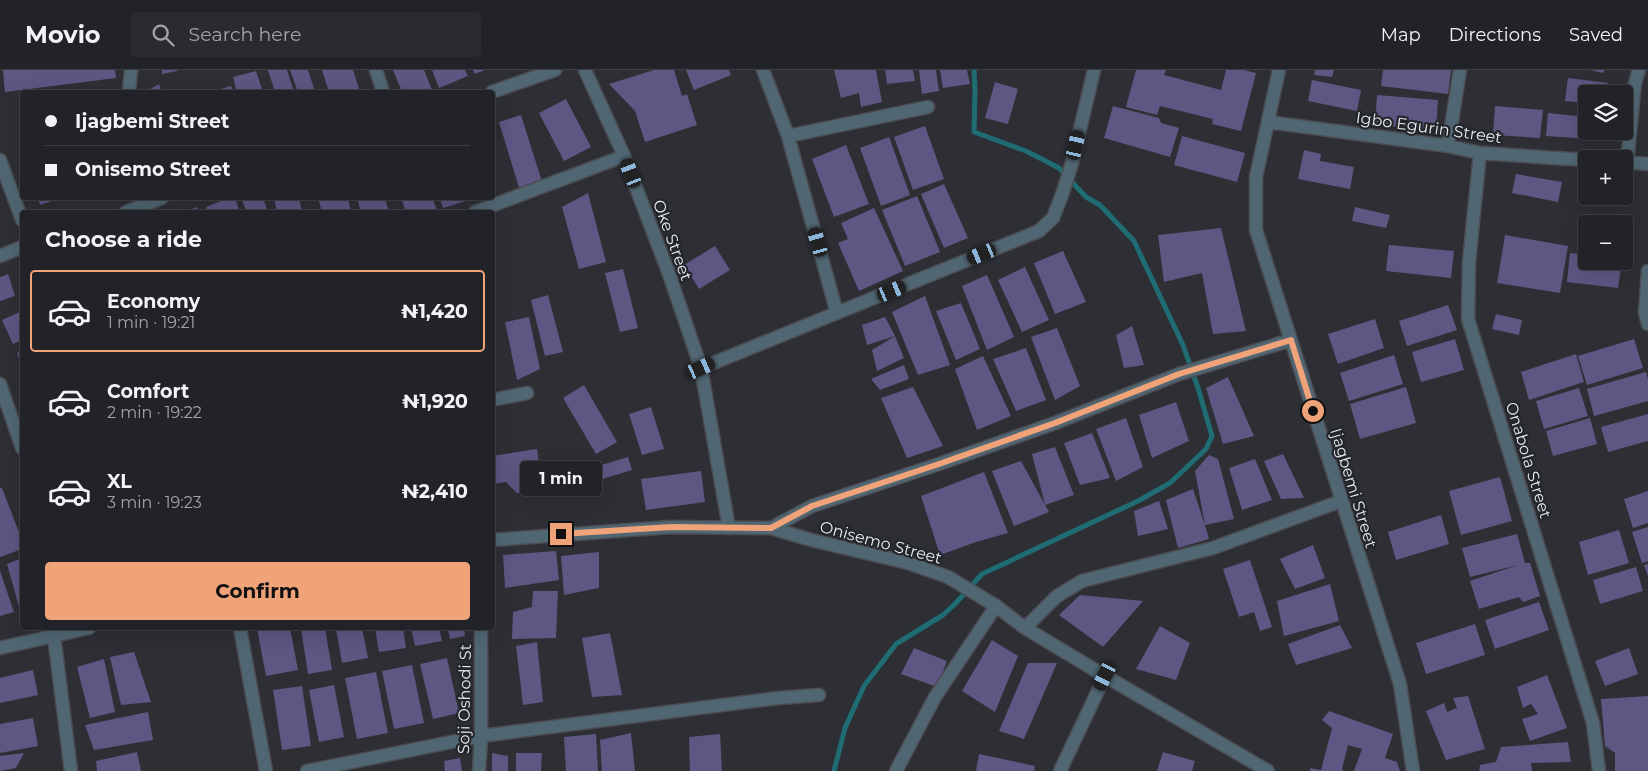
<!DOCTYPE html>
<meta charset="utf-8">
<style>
:root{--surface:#222328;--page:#2a2b30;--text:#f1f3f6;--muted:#a2a4a8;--line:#3f4045;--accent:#f0a279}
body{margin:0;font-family:Montserrat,sans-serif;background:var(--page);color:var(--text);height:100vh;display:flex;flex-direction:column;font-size:19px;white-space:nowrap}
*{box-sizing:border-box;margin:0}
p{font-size:16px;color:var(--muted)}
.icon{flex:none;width:28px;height:28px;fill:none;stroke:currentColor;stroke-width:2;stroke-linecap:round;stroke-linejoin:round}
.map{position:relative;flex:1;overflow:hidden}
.side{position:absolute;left:20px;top:140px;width:475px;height:420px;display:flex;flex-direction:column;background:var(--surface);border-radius:5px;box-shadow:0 5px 20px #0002,0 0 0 1px var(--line)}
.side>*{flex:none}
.banner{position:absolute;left:20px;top:20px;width:475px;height:110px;border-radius:5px;box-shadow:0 5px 20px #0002,0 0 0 1px var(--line);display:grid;align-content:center;height:110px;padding:0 25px;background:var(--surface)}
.buttons{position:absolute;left:1578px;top:15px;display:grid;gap:10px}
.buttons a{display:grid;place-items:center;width:55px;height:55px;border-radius:5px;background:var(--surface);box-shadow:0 5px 20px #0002,0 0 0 1px var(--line);font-size:25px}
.end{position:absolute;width:22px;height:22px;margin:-11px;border:6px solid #f0a279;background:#111;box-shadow:0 0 0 2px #111}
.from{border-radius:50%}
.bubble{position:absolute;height:35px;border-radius:5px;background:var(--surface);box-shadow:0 5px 20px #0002,0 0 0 1px var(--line);font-size:16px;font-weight:700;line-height:35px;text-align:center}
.car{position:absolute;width:15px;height:30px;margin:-15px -8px;border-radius:6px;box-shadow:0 0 4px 1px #0007;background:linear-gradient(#222 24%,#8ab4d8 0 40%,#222 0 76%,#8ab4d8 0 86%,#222 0)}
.banner b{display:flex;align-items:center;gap:18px;height:48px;font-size:19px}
.banner b+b{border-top:1px solid var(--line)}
.banner i{width:12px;height:12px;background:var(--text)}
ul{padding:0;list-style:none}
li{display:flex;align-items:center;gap:15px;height:82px;margin:0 10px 8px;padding:0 15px;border:2px solid transparent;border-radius:5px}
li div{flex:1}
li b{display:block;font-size:19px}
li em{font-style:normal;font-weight:700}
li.active{border-color:var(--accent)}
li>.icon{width:45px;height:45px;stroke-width:1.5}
h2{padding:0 25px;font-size:22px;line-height:60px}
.action{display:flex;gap:10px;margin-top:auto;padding:10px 25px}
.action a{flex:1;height:58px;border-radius:5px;background:var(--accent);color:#111;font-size:20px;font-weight:700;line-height:58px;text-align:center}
header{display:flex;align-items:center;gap:30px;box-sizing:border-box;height:70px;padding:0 25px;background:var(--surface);border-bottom:1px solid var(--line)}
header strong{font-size:24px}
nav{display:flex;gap:28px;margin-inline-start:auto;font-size:18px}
.search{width:350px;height:45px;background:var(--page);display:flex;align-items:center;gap:12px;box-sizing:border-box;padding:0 18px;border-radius:5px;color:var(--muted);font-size:19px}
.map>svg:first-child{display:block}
</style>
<header>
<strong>Movio</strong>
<div class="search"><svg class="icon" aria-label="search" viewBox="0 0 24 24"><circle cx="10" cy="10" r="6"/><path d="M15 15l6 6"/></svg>Search here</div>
<nav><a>Map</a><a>Directions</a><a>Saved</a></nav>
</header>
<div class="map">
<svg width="1648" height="701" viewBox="0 0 1648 701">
<rect width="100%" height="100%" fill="#2d2f35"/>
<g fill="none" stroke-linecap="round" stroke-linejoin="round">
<path stroke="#1f6c73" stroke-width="5" d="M834,701l11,-43 19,-42 32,-42 47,-29 11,-10 28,-31 156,-73 32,-18 36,-34 6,-13 -14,-48 -15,-43 -49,-104 -34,-36 -14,-8 -27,-29 -33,-17 -52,-19 1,-42 -1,-20"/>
</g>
<path fill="#5e5683" d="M3,0h112l1,8 -111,14z
M162,0h15v1l-15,3z
M268,0h19l7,22h-19z
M290,0h18l7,22h-17z
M322,0h31l7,22h-31z
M393,0h31l8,20 -5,2h-25z
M432,0h33l3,6 -29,12z
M473,0h12l-10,4z
M654,0h20l8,26 5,-2 10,31 -52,17 -10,-31 -26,-27z
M686,0h43l2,5 -37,15z
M834,0h42l6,32 -21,5 -2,-14 -18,5z
M885,0h28l2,11 -28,3z
M919,0h17l3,21 -17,3z
M940,0h27l3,14 -27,4z
M1136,0h30l-2,5 57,15 5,-20h18l12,3 -15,58 -29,-7 1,-5 -53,-13 -3,9 -31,-8z
M1315,0h19l-2,7 -18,-2z
M1383,0h68l-3,24 -67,-8z
M1591,0h13l-1,3z
M256,1l7,21h-26l-4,-15z
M1568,8l40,5 -2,11h-20v9l-21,-2z
M1312,10l49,10 -4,21 -49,-10z
M995,12l23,7 -10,35 -23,-6z
M159,14l2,8h-16z
M231,16l3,6h-23z
M1377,25l61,5 -2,30 -61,-5z
M566,29l25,48 -27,14 -25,-48z
M1113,36l46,12 2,5 18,5 -9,29 -66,-19z
M1495,36l48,4 -3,28 -47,-3z
M1548,43l38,4v14h19l-1,9 -58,-4z
M521,45l22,70 -23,6 -21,-69z
M925,56l19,53 -31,11 -19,-53z
M1182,66l63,17 -8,29 -63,-17z
M889,67l21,58 -29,11 -21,-58z
M846,75l23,59 -35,13 -22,-58z
M1304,80l17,4 -1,7 34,6 -4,22 -52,-10z
M1516,104l46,8 -4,20 -46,-9z
M944,114l24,54 -24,10 -23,-54z
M588,123l18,69 -27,7 -17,-62z
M917,126l23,56 -35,14 -23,-56z
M38,128h23l-21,7z
M229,128h6l5,14h-32l-2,-5z
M241,128h22l5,14h-21z
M274,128h25l3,14h-25z
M318,128h30l3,14h-29z
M357,128h28l4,14h-28z
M401,128h31l6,14h-32z
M440,128h28l1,2 -26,8z
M197,137l2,5h-15z
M1355,137l35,8 -4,13 -34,-7z
M874,138l29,63 -44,20 -21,-48 10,-4 -7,-16z
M1221,158l25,103 -33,3 -11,-61 -38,9 -6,-47z
M1505,165l63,11 -8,47 -63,-10z
M1389,175l65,6 -3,27 -65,-7z
M715,176l15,24 -31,19 -15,-24z
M1063,181l23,51 -31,12 -21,-51z
M1570,183l16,2v6h36l-4,27 -51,-6z
M1025,197l24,53 -27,12 -24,-52z
M623,199l15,59 -18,4 -15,-59z
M8,204l7,22 -15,5v-24z
M987,205l27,62 -27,13 -25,-64z
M548,225l15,57 -18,4 -14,-56z
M925,226l25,69 -32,10 -26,-63z
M961,233l19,46 -24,11 -20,-49z
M1448,235l9,25 -50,16 -8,-25z
M22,241v29l-9,4 -11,-24z
M1496,244l26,6 -3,15 -27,-6z
M529,247l11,52 -23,11 -12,-58z
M885,247l10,19 9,22 -27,13 -5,-21 23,-14 -28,9 -5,-20z
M1375,249l9,29 -46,16 -10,-30z
M1132,256l12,39 -20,3 -8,-33z
M1057,258l23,58 -25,14 -24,-63z
M1455,269l9,31 -43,12 -9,-30z
M1634,269l9,29 -56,17 -9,-29z
M1026,278l20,52 -30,11 -23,-52z
M22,281v17l-5,-15z
M1576,284l8,28 -55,18 -8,-28z
M1394,285l9,29 -54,17 -9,-28z
M983,286l28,60 -34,14 -22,-61z
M904,295l5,14 -29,11 -9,-11z
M1646,302l2,7v22l-54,15 -7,-27z
M1228,307l26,59 -31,8 -17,-56z
M584,315l33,57 -21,12 -33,-56z
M913,317l30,59 -36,12 -26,-60z
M1406,317l10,36 -56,16 -10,-35z
M1579,318l9,28 -44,13 -8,-28z
M1176,332l13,39 -37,17 -13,-43z
M651,337l13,42 -22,6 -13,-41z
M1648,344v27l-40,11 -7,-25z
M1126,348l17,49 -27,14 -20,-52z
M1590,348l7,26 -44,12 -7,-25z
M1092,363l18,45 -30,7 -16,-42z
M1055,377l19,48 -29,10 4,7 -35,14 -22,-55 29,-10 24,44 -13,-51z
M537,379l6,41 -26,3 -11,-11 -14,2v-28z
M1283,384l21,44 -23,1 -17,-38z
M1209,385l9,4 16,60 -29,6 4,14 -31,9 -12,-48 27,-11 12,36 -10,-54z
M628,387l4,13 -49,15 -4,-13z
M1255,389l17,41 -30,10 -13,-42z
M701,401l4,31 -59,8 -5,-31z
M984,402l24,61 -32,9 -36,13 -19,-59z
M1500,407l12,44 -51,14 -12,-44z
M0,418h2l20,52v9l-22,8z
M1648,421v32l-15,5 -9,-29z
M1159,431l9,28 -30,7 -4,-25z
M1441,445l8,29 -53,16 -8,-28z
M1648,457v34l-6,2 -10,-31z
M1619,460l10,33 -41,12 -9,-33z
M1517,464l8,29h5l10,33 -17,6 -4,-5 -40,12 -9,-28 48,-16 -48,12 -8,-29z
M1313,475l12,33 -30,11 -15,-30z
M556,481l3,29 -54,8 -2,-33z
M599,482v36l-35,7 -3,-39z
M22,488v51l-2,1 -13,-46z
M1250,490l22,67 -12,4 -6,-19 -15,5 -16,-48z
M1648,494v12l-4,-11z
M1636,497l7,24 -43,13 -7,-24z
M0,501l14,41 -14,4z
M1330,514l9,37 -55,15 -7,-35z
M533,521h25l-2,47 -44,1 1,-27 19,-5z
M1080,525l63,6 -40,46 -44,-32z
M1539,532l10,28 -54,19 -10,-29z
M1475,554l10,31 -59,19 -10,-31z
M1340,555l12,23 -56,17 -8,-21z
M1160,556l30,17 -14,37 -40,-11z
M257,558h33l8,42 -32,6z
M301,558h24l7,42 -24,4z
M336,558h26l6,30 -26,5z
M375,558h28l3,20 -27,4z
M411,558h28l3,13 -27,5z
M448,558h16l1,8 -15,3z
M610,563l12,62 -30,2 -10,-59z
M992,570l26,16 -23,56 -33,-21z
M537,572l6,60 -20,3 -7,-59z
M914,578l33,13 -10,26 -36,-13z
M1629,578l9,26 -33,12 -10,-25z
M134,582l17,50 -30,3 -11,-48z
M447,588l12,55 -26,6 -13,-55z
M104,589l11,53 -25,6 -13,-51z
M1028,593h29l-33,76 -25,-8z
M412,595l12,58 -30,6 -12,-58z
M33,600l5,25 -38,8v-25z
M376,602l12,61 -31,6 -12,-61z
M1547,605l20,53 -37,13 -8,-22 16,-5 -7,-10 -8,4 -6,-21z
M334,615l10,52 -25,5 -10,-52z
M302,616l9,60 -29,4 -9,-60z
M1468,626l17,53 -39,11 -20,-49 18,-8 3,9 10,-4 -4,-10z
M1648,626v75h-33v-18l-10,-7 -4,-47z
M1329,641l64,23 -8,24 12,4 3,9h-46l8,-22 -14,-4 -6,24 2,2h-34v-3l11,2 11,-42 -10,-8z
M148,642l5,28 -59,10 -9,-25z
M33,648l5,28 -38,7v-29z
M631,663l4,38h-33l-2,-31z
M596,664l2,37h-32l-2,-34z
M720,664l2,37h-32l-1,-34z
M1568,672l3,20 -40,1 1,8h-53l1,-6 16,-3 5,-15z
M137,682l4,19h-44l-1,-10z
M1163,682l32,9 -3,10h-35z
M24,683l-8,15 -16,3v-15z
M492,683l16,3v15h-16z
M516,683h26l-1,18h-25z
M979,684l56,12 -1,5h-58z
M460,688l2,13h-17l-1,-10z"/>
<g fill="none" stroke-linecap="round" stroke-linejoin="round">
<defs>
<path id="minor" d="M376,0l7,22
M585,0l39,86 45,118 32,94
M763,0l25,66 49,177
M1279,0l-23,107v53l144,454 13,87
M129,22l2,-22
M492,22l63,-22
M1268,52l180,24 32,7 106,7
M788,66l140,-29
M1448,76l12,-76
M1480,83l-11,109 -1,57 125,404 6,48
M0,90l22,60
M1624,92l24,2
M1627,93l8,-80 4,-13
M126,142l36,-14
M475,142l149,-56
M0,186l22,-9
M1648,201l-3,42 3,11
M0,314l22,64
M492,330l35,-7
M729,458l-28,-160 338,-137 14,-13 10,-26 9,-29 22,-93
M771,458l41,-22 127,-42 116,-41 124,-49 112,-34
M240,558l26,143
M1025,558l32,-32 25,-15 131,-33 128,-47
M54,566l17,135
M307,701l174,-35 297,-38 41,-3
M479,701l2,-35v-108
M896,701l39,-74 61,-91
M1060,701l45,-95"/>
<path id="tertiary" d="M492,470l179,-13 100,1 40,12 97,23 40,14 48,29 29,22 80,48 163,95
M0,578l89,-20"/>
</defs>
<use href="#minor" stroke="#4b4d52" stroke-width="15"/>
<use href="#tertiary" stroke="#4b4d52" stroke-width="15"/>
<use href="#minor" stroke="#506673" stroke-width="12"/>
<use href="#tertiary" stroke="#506673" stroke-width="12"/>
</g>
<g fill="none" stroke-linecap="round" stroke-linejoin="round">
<path stroke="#f0a279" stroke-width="6" d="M561,464l110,-7 100,1 41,-22 127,-42 116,-41 124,-49 112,-34 22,71"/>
</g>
<g text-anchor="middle" stroke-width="4.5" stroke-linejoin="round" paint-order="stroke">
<g font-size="16" fill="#e8eaed" stroke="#23262b">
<text transform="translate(1429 57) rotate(8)" y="6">Igbo Egurin Street</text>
<text transform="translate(673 170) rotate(70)" y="6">Oke Street</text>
<text transform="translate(1529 390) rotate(73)" y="6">Onabola Street</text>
<text transform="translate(1354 418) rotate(73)" y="6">Ijagbemi Street</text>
<text transform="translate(881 472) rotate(15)" y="6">Onisemo Street</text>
<text transform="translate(464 629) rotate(-89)" y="6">Soji Oshodi St</text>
</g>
</g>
</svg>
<div class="buttons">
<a><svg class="icon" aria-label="layers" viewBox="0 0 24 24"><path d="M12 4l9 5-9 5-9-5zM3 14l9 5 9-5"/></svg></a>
<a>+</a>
<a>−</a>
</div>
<i class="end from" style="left:1313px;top:341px"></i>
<i class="end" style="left:561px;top:464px"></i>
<div class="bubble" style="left:520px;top:391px;width:82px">1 min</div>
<i class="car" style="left:1076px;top:75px;rotate:13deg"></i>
<i class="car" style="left:631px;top:103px;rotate:339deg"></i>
<i class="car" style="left:818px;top:172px;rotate:344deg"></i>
<i class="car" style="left:982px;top:184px;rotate:248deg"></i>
<i class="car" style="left:892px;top:221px;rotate:68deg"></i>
<i class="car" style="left:701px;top:298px;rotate:66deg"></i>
<i class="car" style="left:1105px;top:606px;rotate:206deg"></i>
<div class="banner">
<b><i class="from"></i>Ijagbemi Street</b>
<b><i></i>Onisemo Street</b>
</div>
<section class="side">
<h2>Choose a ride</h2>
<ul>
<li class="active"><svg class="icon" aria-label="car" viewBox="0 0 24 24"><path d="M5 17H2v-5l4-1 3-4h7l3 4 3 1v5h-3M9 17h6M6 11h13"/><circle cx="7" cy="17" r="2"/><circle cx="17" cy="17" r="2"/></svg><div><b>Economy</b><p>1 min · 19:21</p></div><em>₦1,420</em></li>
<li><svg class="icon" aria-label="car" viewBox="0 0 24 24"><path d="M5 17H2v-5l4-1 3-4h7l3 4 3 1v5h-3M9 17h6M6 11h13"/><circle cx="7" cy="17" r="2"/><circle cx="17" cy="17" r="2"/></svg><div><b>Comfort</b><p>2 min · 19:22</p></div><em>₦1,920</em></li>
<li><svg class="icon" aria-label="car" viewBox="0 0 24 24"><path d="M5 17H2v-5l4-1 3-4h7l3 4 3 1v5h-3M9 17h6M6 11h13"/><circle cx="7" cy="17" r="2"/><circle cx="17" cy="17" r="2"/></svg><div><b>XL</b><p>3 min · 19:23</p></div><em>₦2,410</em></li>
</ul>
<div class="action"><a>Confirm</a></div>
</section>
</div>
